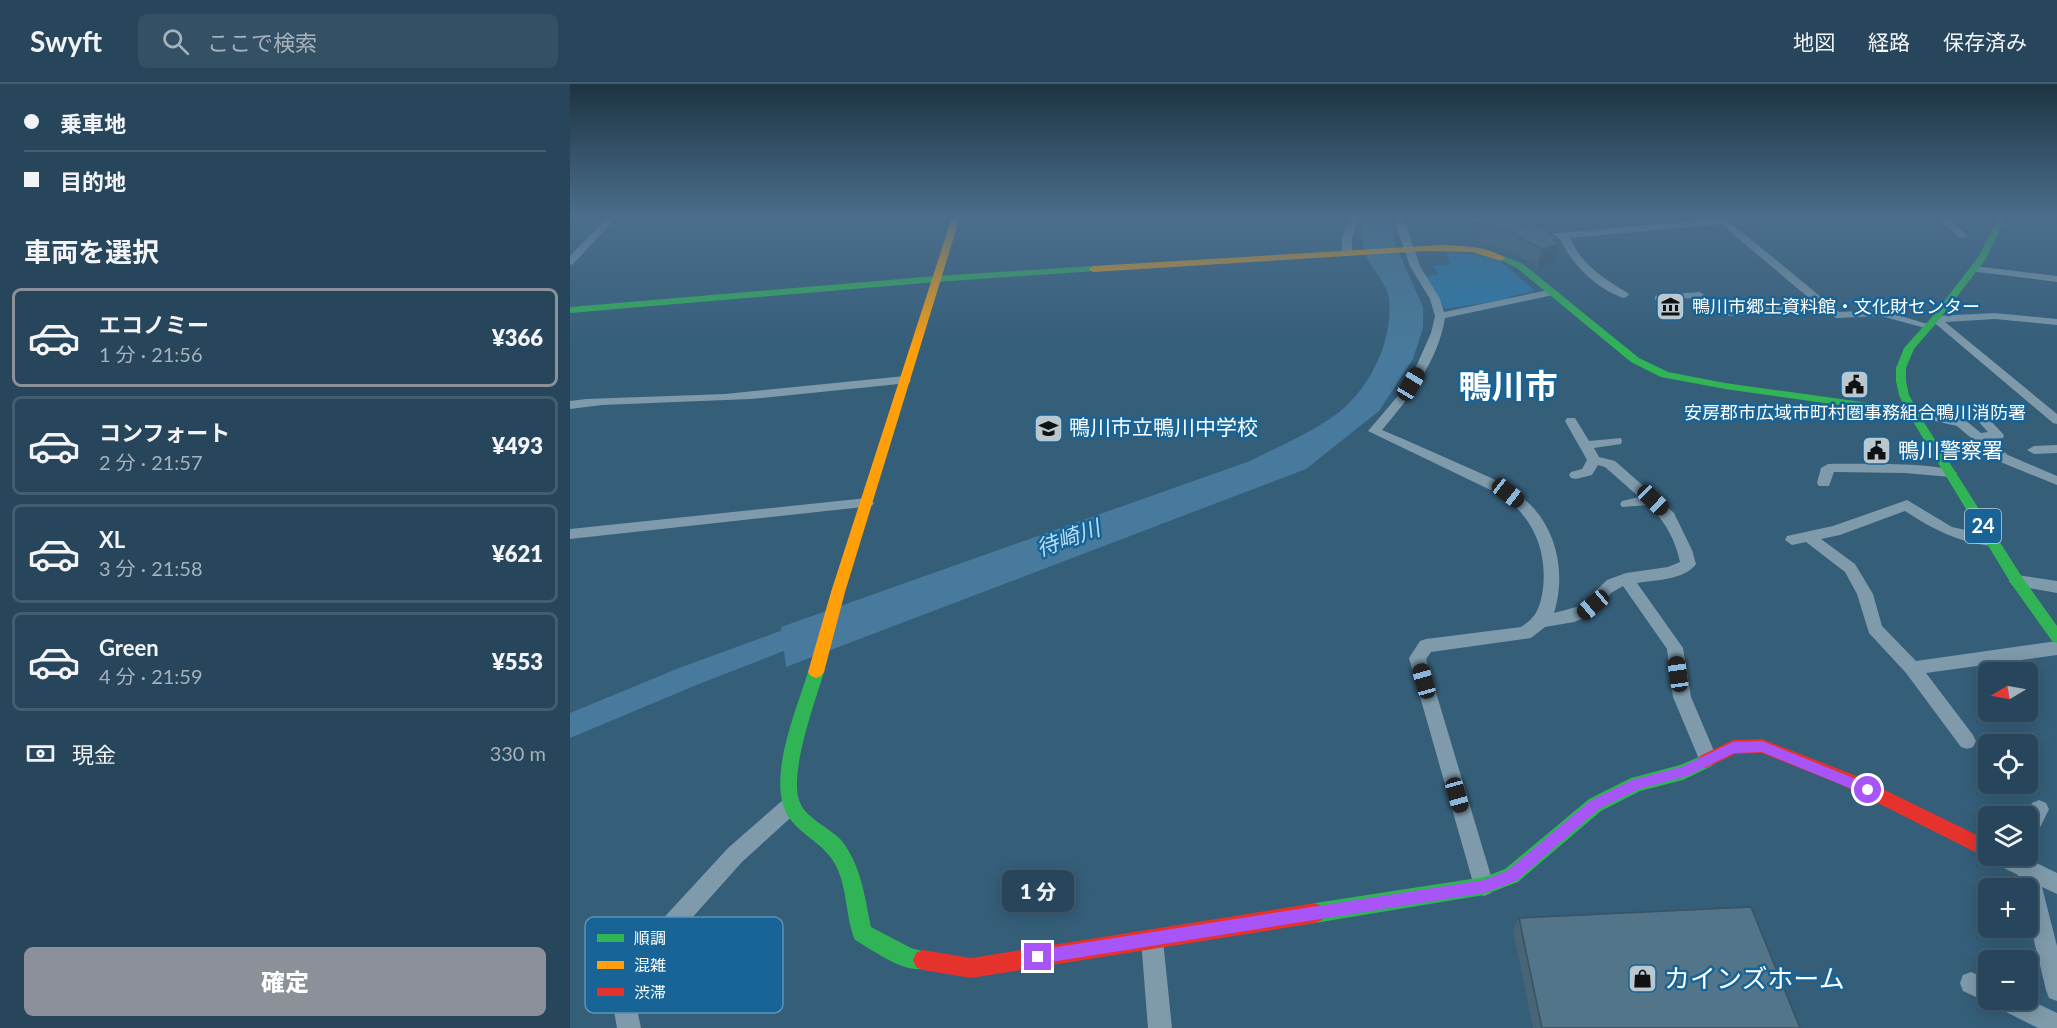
<!DOCTYPE html>
<html lang="ja">
<meta charset="utf-8">
<style>
:root{--surface:#28465b;--page:#345064;--text:#f1f3f6;--muted:#a5b1bb;--line:#445e71;--accent:#8c9099}
body{margin:0;font-family:Lato,"Noto Sans JP",sans-serif;background:var(--page);color:var(--text);height:100vh;display:flex;flex-direction:column;font-size:22px;white-space:nowrap}
*{box-sizing:border-box;margin:0}
p{font-size:20px;color:var(--muted)}
.icon{flex:none;width:33px;height:33px;fill:none;stroke:currentColor;stroke-width:2;stroke-linecap:round;stroke-linejoin:round}
.map{position:relative;flex:1;overflow:hidden}
.panel{display:flex;flex-direction:column;background:var(--surface);width:570px}
.panel>*{flex:none}
.guide{display:grid;align-content:center;height:132px;padding:0 24px;background:var(--surface)}
.needle{width:39px;rotate:260deg}
.fabs{position:absolute;left:1408px;top:578px;display:grid;gap:12px}
.fabs a{display:grid;place-items:center;width:60px;height:60px;border-radius:9px;background:var(--surface);box-shadow:0 3px 15px #0003,0 0 0 2px var(--line);font-size:30px}
.end{position:absolute;width:27px;height:27px;margin:-14px;border:8px solid #a855f7;background:#fff;box-shadow:0 0 0 3px #fff}
.from{border-radius:50%}
.bubble{position:absolute;height:42px;border-radius:9px;background:var(--surface);box-shadow:0 3px 15px #0003,0 0 0 2px var(--line);font-size:20px;font-weight:800;line-height:42px;text-align:center}
.car{position:absolute;width:18px;height:36px;margin:-18px -9px;border-radius:8px;box-shadow:0 0 4px 2px #0007;background:linear-gradient(#222 24%,#8ab4d8 0 40%,#222 0 76%,#8ab4d8 0 86%,#222 0)}
.guide b{display:flex;align-items:center;gap:21px;height:57px;font-size:22px}
.guide b+b{border-top:2px solid var(--line)}
.guide i{width:15px;height:15px;background:var(--text)}
ul{padding:0;list-style:none}
li{display:flex;align-items:center;gap:18px;height:99px;margin:0 12px 9px;padding:0 12px;border:3px solid var(--line);border-radius:9px}
li div{flex:1}
li b{display:block;font-size:22px}
li em{font-style:normal;font-weight:800}
li.selected{border-color:var(--accent)}
li>.icon{width:54px;height:54px;stroke-width:1.5}
h2{padding:0 24px;font-size:27px;line-height:72px}
.pay{display:flex;align-items:center;gap:15px;height:66px;padding:0 24px;font-size:22px}
.pay p{margin-inline-start:auto}
.button{display:flex;gap:12px;margin-top:auto;padding:12px 24px}
.button a{flex:1;height:69px;border-radius:9px;background:var(--accent);color:#fff;font-size:24px;font-weight:800;line-height:69px;text-align:center}
header{display:flex;align-items:center;gap:36px;box-sizing:border-box;height:84px;padding:0 30px;background:var(--surface);border-bottom:2px solid var(--line)}
header strong{font-size:28px}
nav{display:flex;gap:33px;margin-inline-start:auto;font-size:21px}
.search{width:420px;height:54px;background:var(--page);display:flex;align-items:center;gap:15px;box-sizing:border-box;padding:0 21px;border-radius:9px;color:var(--muted);font-size:22px}
main{display:flex;flex:1;min-height:0}
.map>svg:first-child{display:block}
</style>
<header>
<strong>Swyft</strong>
<div class="search"><svg class="icon" aria-label="search" viewBox="0 0 24 24"><circle cx="10" cy="10" r="6"/><path d="M15 15l6 6"/></svg>ここで検索</div>
<nav><a>地図</a><a>経路</a><a>保存済み</a></nav>
</header>
<main>
<section class="panel">
<div class="guide">
<b><i class="from"></i>乗車地</b>
<b><i></i>目的地</b>
</div>
<h2>車両を選択</h2>
<ul>
<li class="selected"><svg class="icon" aria-label="car" viewBox="0 0 24 24"><path d="M5 17H2v-5l4-1 3-4h7l3 4 3 1v5h-3M9 17h6M6 11h13"/><circle cx="7" cy="17" r="2"/><circle cx="17" cy="17" r="2"/></svg><div><b>エコノミー</b><p>1 分 · 21:56</p></div><em>¥366</em></li>
<li><svg class="icon" aria-label="car" viewBox="0 0 24 24"><path d="M5 17H2v-5l4-1 3-4h7l3 4 3 1v5h-3M9 17h6M6 11h13"/><circle cx="7" cy="17" r="2"/><circle cx="17" cy="17" r="2"/></svg><div><b>コンフォート</b><p>2 分 · 21:57</p></div><em>¥493</em></li>
<li><svg class="icon" aria-label="car" viewBox="0 0 24 24"><path d="M5 17H2v-5l4-1 3-4h7l3 4 3 1v5h-3M9 17h6M6 11h13"/><circle cx="7" cy="17" r="2"/><circle cx="17" cy="17" r="2"/></svg><div><b>XL</b><p>3 分 · 21:58</p></div><em>¥621</em></li>
<li><svg class="icon" aria-label="car" viewBox="0 0 24 24"><path d="M5 17H2v-5l4-1 3-4h7l3 4 3 1v5h-3M9 17h6M6 11h13"/><circle cx="7" cy="17" r="2"/><circle cx="17" cy="17" r="2"/></svg><div><b>Green</b><p>4 分 · 21:59</p></div><em>¥553</em></li>
</ul>
<div class="pay"><svg class="icon" aria-label="cash" viewBox="0 0 24 24"><path d="M3 7h18v10H3z"/><circle cx="12" cy="12" r="2"/></svg>現金<p>330 m</p></div>
<div class="button"><a>確定</a></div>
</section>
<div class="map">
<svg width="1487" height="944" viewBox="0 0 1487 944">
<rect width="100%" height="100%" fill="#355e79"/>
<path fill="#297aab" d="M876,168l34,3 21,7 34,29 -27,6v2l-63,10 -20,-33 13,-1 -4,-9 16,-2z"/>
<path fill="#477a9c" d="M792,133h30l2,25 29,65v21l-10,31 -34,52 -73,58 -520,198 -5,-40 469,-166c29,-15 73,-33 96,-55 28,-26 47,-69 43,-108 -2,-15 -16,-27 -22,-40 -5,-14 -5,-27 -5,-41z"/>
<g fill="none" stroke-linecap="round" stroke-linejoin="round">
<path fill="#477a9c" fill-rule="evenodd" d="M243,535l9,3 4,7 -4,7 -123,48 -129,54v-25l109,-45z"/>
<path fill="#7e9aab" fill-rule="evenodd" d="M38,133h9l-44,47 -3,1v-9z
M779,133h10l-7,22v13l-5,3 -5,-3v-13z
M823,133h10l17,49 20,33 4,13 109,-23 5,3 -5,3 -108,23c-7,43 -35,79 -63,112 27,11 53,23 80,35 20,9 42,17 60,32 34,27 45,75 32,116l26,-7 27,-26 19,-7 42,-6 12,-5c-5,-23 -15,-41 -32,-57l-26,2 -2,-3 2,-3 17,-4 -34,-30 -7,-2 -6,10 -16,4 -5,-1 -2,-3 2,-3 11,-3 5,-9 -22,-39 2,-3h8l14,23 32,-3 1,3 -1,3 -27,4 5,9 16,4 59,52 18,37 4,14c-11,16 -42,16 -59,19l46,65 8,49 26,61 -2,6 -7,2 -7,-2 -28,-67 -6,-48 -44,-63 -12,7 -19,22 -18,7 -29,5 -14,11 -100,14 -5,7 68,227 -3,7 -7,3 -7,-3 -3,-7 -65,-228 11,-17 6,-2 95,-12c16,-10 19,-20 22,-38 4,-38 -9,-70 -40,-93l-135,-65 29,-34 18,-28 16,-36 4,-17 -5,-17 -20,-33z
M889,133h15l31,10 -5,3z
M1144,133h10l115,95 42,-2 53,16 -5,3 -48,-13 -45,2 -15,-10 -95,8 -28,-18 -43,2v-4l4,-1 41,-3 28,18 87,-7 -94,-79 -151,14c11,26 34,41 58,55l1,2 -5,3c-26,-8 -53,-34 -64,-59l-23,2 -5,-3 5,-3 178,-16z
M1366,133h10l22,19 -8,2z
M1404,182l83,10v6l-87,-11 -1,-2z
M1425,229l62,6v6l-62,-6 -50,3 112,92v10l-4,-1 -123,-104 5,-3z
M335,292l6,4 -2,3 -158,16 -149,6 -32,4v-8l16,-2 139,-5z
M1342,324l53,12 16,13 7,-1 -11,-12 6,-4 4,1 17,18 -1,3 -14,2 19,15 49,21v9l-59,-24 -41,-35 -49,-11 -2,-3z
M1487,361v8l-23,1 -7,-4 7,-4z
M1258,380c20,0 119,-2 129,9l-7,4 -45,-4 -71,-1 -5,14h-10l-2,-3 4,-15z
M297,414l7,5 -2,3 -302,33v-10z
M1337,416l45,27 45,10 2,4 -7,5c-34,-4 -58,-16 -87,-35l-65,24 -19,4 34,25 18,30 9,32 34,35 141,-20v14l-131,18 47,62 3,6 -3,6 -6,2 -6,-2 -55,-74 -37,-40 -12,-39 -12,-22 -39,-30 -14,3 -7,-5 2,-4 46,-10z
M1447,491l40,6v12l-45,-8 -3,-4 3,-4z
M221,712l7,3 3,6 -3,6 -56,51 -110,123 9,43h-24l-8,-46 3,-8 116,-126 56,-49z
M1469,716l7,3 3,6 -14,29 -7,2v-24h-3l7,-13z
M1419,771h31l37,18v21l-15,-7 15,59v55l-8,-3 -3,-8 -18,-74v-28h-7l-3,-13 -26,-13z
M582,845l8,3 3,8 9,88h-24l-7,-88 3,-8z
M1401,888l18,8v19h39l29,14v15h-19l-42,-21 -2,-6 -5,2 -26,-12 -3,-8 3,-8z"/>
<path fill="#30b455" fill-rule="evenodd" d="M1428,133h8l-20,42 -48,62 -24,28 -8,19v13l3,14 16,29 97,153 35,49v17l-5,-2 -40,-56 -103,-170 -184,-26 -64,-12 -30,-15 -114,-94 -20,-10 4,-3 22,9 116,94 29,14 57,11 180,25 -6,-13 -3,-14v-13l8,-20 28,-31 47,-61z
M523,182l4,3 -1,2 -160,11 -366,31v-6l366,-31z
M246,582l5,2 3,4c-9,30 -36,103 -24,131 7,16 29,24 41,37 20,24 24,58 30,87l40,21 19,5 3,7 -3,7c-23,10 -55,-16 -75,-27 -10,-24 -7,-52 -20,-76 -11,-20 -32,-28 -45,-45 -26,-35 7,-110 18,-147l3,-4z
M1136,670l6,2 2,5 -2,5 -29,14 -43,11 -39,20 -83,71 -34,13 -169,28 -7,-3 -3,-7 3,-7 7,-3 169,-26 21,-8 84,-70 42,-21 49,-13z"/>
<path fill="#ff9f0a" fill-rule="evenodd" d="M382,133h8l-115,375 -21,80 -3,4 -5,2 -5,-2 -3,-4 23,-80z
M871,161c21,1 47,1 64,13l-4,3 -29,-9 -46,-1 -333,21 -4,-3 4,-3z"/>
<path fill="#e5322d" fill-rule="evenodd" d="M1192,655l92,36 135,66v14l6,1 -6,3 -6,-3 -141,-71 -80,-32 -27,1 -29,14 -6,-2 -2,-5 2,-5 33,-16z
M745,819l7,3 3,7 -3,7 -7,3 -344,55 -48,-8 -7,-3 -3,-7 3,-7 7,-3 48,8z"/>
</g>
<path fill="#476577" d="M910,139l45,2 32,17 -2,21 -17,4 -26,-14 -35,-12z
M949,834l281,110h-267l-20,-98z"/>
<path fill="#3a5261" d="M987,154l-1,7 3,-1 -4,19 -17,4 4,-18 11,-9z"/>
<path fill="#53758a" stroke="#3a5261" stroke-width="1.5" d="M911,133h6l38,8 7,-2 25,15 -4,2 6,4 -17,5 -27,-15 -35,-11z
M1181,823l49,121h-258l-23,-110z"/>
<linearGradient id="sky" x2="0" y2="1"><stop stop-color="#1d3443"/><stop offset="0.5" stop-color="#4b6e8c"/><stop offset="1" stop-color="#4b6e8c" stop-opacity="0"/></linearGradient>
<rect width="1487" height="265" fill="url(#sky)"/>
<path fill="#a855f7" d="M1192,657l111,45 2,4 -2,4h-9l-102,-42 -28,1 -47,23 -48,13 -40,20 -83,72 -32,12 -446,71 -5,-2 -2,-5 2,-5 5,-2 446,-70 23,-9 83,-70 42,-21 49,-13 52,-25z"/>
<defs>
<symbol id="museum-square" viewBox="-11 -11 22 22"><rect x="-9" y="-9" width="18" height="18" rx="4" fill="#b8c7d0" stroke="#186496"/><path d="M0-6L6-3V-2H-6V-3ZM-5-1h2V3h-2ZM-1-1h2V3h-2ZM3-1h2V3H3ZM-6 4H6V6H-6Z" fill="#111"/></symbol>
<symbol id="civic-square" viewBox="-11 -11 22 22"><rect x="-9" y="-9" width="18" height="18" rx="4" fill="#b8c7d0" stroke="#186496"/><path d="M-.6-6.5H3V-4.5H.6V-3L4-1V1h2V6H-6V1h2V-1L-.6-3ZM-1.2 2.5V6h2.4V2.5Z" fill="#111"/></symbol>
<symbol id="school-square" viewBox="-11 -11 22 22"><rect x="-9" y="-9" width="18" height="18" rx="4" fill="#b8c7d0" stroke="#186496"/><path d="M0-5L7-2L0 1L-7-2ZM-4 1L0 2.5L4 1V4Q0 6-4 4Z" fill="#111"/></symbol>
<symbol id="shop-square" viewBox="-11 -11 22 22"><rect x="-9" y="-9" width="18" height="18" rx="4" fill="#b8c7d0" stroke="#186496"/><path d="M-5-2.5h2.3a2.7 3.5 0 0 1 5.4 0H5L5.5 6h-11ZM-1.5-2.5h3a1.5 2.3 0 0 0-3 0Z" fill="#111"/></symbol>
</defs>
<g fill-rule="evenodd">
<use href="#museum-square" x="1084" y="206" width="33" height="33"/>
<use href="#civic-square" x="1268" y="284" width="33" height="33"/>
<use href="#school-square" x="462" y="328" width="33" height="33"/>
<use href="#civic-square" x="1290" y="350" width="33" height="33"/>
<use href="#shop-square" x="1056" y="878" width="33" height="33"/>
</g>
<g text-anchor="middle" stroke-width="5" stroke-linejoin="round" paint-order="stroke">
<g font-size="18" fill="#fff" stroke="#186496" text-anchor="start">
<text x="1122" y="229">鴨川市郷土資料館・文化財センター</text>
<text x="1285" y="335" text-anchor="middle">安房郡市広域市町村圏事務組合鴨川消防署</text>
</g>
<rect fill="#186496" stroke="#bad0e0" stroke-width="1.5" x="1395" y="425" width="36" height="34" rx="4.5"/>
<g font-size="20" font-weight="bold" fill="#fff">
<text x="1413" y="449">24</text>
</g>
<g font-size="21" fill="#fff" stroke="#186496" text-anchor="start">
<text x="499" y="351">鴨川市立鴨川中学校</text>
<text x="1328" y="374">鴨川警察署</text>
</g>
<g font-size="22" font-style="italic" fill="#b7dff7" stroke="#186496">
<text transform="translate(498 454) rotate(-20)" y="8">待崎川</text>
</g>
<g font-size="26" fill="#fff" stroke="#186496" text-anchor="start">
<text x="1094" y="904">カインズホーム</text>
</g>
<g font-size="33" font-weight="bold" fill="#fff" stroke="#186496">
<text x="938" y="314">鴨川市</text>
</g>
</g>
<rect x="15" y="833" width="198" height="96" rx="9" fill="#186496" stroke="#5d92b6" stroke-width="1.5"/>
<rect x="27" y="850" width="27" height="8" fill="#30b455"/>
<rect x="27" y="877" width="27" height="8" fill="#ff9f0a"/>
<rect x="27" y="904" width="27" height="8" fill="#e5322d"/>
<g font-size="16" fill="#fff">
<text x="64" y="860">順調</text>
<text x="64" y="887">混雑</text>
<text x="64" y="914">渋滞</text>
</g>
</svg>
<div class="fabs">
<a><svg class="needle" viewBox="-14 -14 28 28"><path d="M0-13l5 13h-10z" fill="#e53935"/><path d="M0 13l5-13h-10z" fill="#a5b1bb"/></svg></a>
<a><svg class="icon" aria-label="locate" viewBox="0 0 24 24"><circle cx="12" cy="12" r="6"/><path d="M12 2v4M12 18v4M2 12h4M18 12h4"/></svg></a>
<a><svg class="icon" aria-label="layers" viewBox="0 0 24 24"><path d="M12 4l9 5-9 5-9-5zM3 14l9 5 9-5"/></svg></a>
<a>+</a>
<a>−</a>
</div>
<i class="end from" style="left:1298px;top:706px"></i>
<i class="end" style="left:468px;top:873px"></i>
<div class="bubble" style="left:432px;top:786px;width:72px">1 分</div>
<i class="car" style="left:841px;top:300px;rotate:31deg"></i>
<i class="car" style="left:938px;top:409px;rotate:128deg"></i>
<i class="car" style="left:1083px;top:416px;rotate:134deg"></i>
<i class="car" style="left:1023px;top:521px;rotate:230deg"></i>
<i class="car" style="left:1108px;top:590px;rotate:352deg"></i>
<i class="car" style="left:854px;top:597px;rotate:344deg"></i>
<i class="car" style="left:887px;top:711px;rotate:164deg"></i>
</div>
</main>
